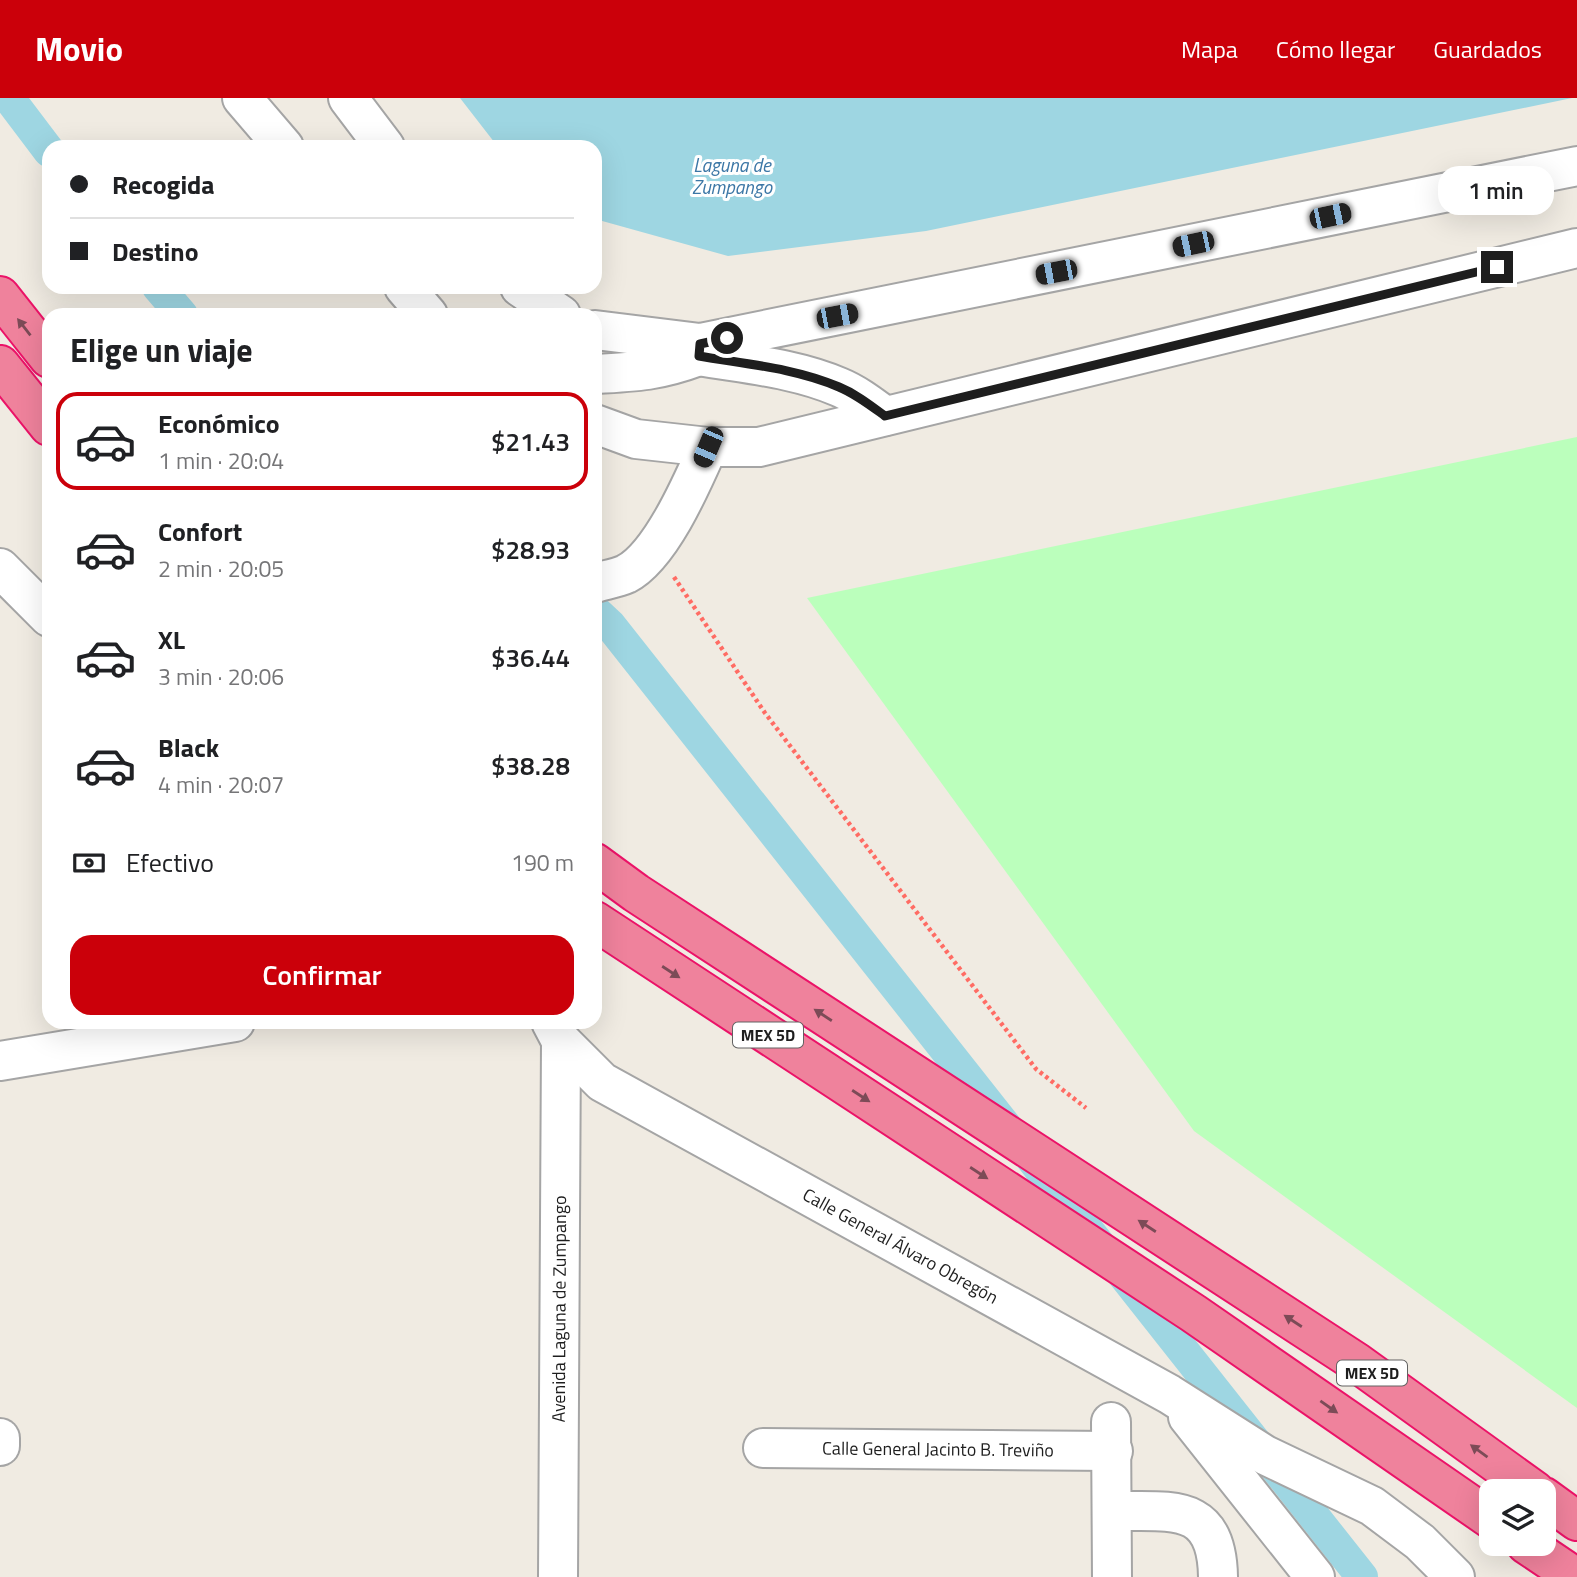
<!DOCTYPE html>
<html lang="es">
<meta charset="utf-8">
<style>
:root{--surface:#fff;--page:#f6f6f6;--text:#202124;--muted:#757577;--line:#e0e0e0;--accent:#cb000a}
body{margin:0;font-family:"Titillium Web",sans-serif;background:var(--page);color:var(--text);height:100vh;display:flex;flex-direction:column;font-size:26px;white-space:nowrap}
*{box-sizing:border-box;margin:0}
p{font-size:23px;color:var(--muted)}
.icon{flex:none;width:38px;height:38px;fill:none;stroke:currentColor;stroke-width:2;stroke-linecap:round;stroke-linejoin:round}
.map{position:relative;flex:1;overflow:hidden}
.drawer{position:absolute;left:42px;top:210px;width:560px;height:721px;display:flex;flex-direction:column;background:var(--surface);border-radius:21px;box-shadow:0 7px 28px #0002}
.drawer>*{flex:none}
.guide{position:absolute;left:42px;top:42px;width:560px;height:154px;border-radius:21px;box-shadow:0 7px 28px #0002;display:grid;align-content:center;height:154px;padding:0 28px;background:var(--surface)}
.buttons{position:absolute;left:1479px;top:1381px;display:grid;gap:14px}
.buttons a{display:grid;place-items:center;width:77px;height:77px;border-radius:14px;background:var(--surface);box-shadow:0 7px 28px #0002;font-size:35px}
.end{position:absolute;width:32px;height:32px;margin:-16px;border:9px solid #1e1e1e;background:#fff;box-shadow:0 0 0 4px #fff}
.from{border-radius:50%}
.bubble{position:absolute;height:49px;border-radius:21px;background:var(--surface);box-shadow:0 7px 28px #0002;font-size:23px;font-weight:600;line-height:49px;text-align:center}
.car{position:absolute;width:21px;height:42px;margin:-21px -10px;border-radius:9px;box-shadow:0 0 5px 2px #0007;background:linear-gradient(#222 24%,#8ab4d8 0 40%,#222 0 76%,#8ab4d8 0 86%,#222 0)}
.guide b{display:flex;align-items:center;gap:24px;height:66px;font-size:26px}
.guide b+b{border-top:2px solid var(--line)}
.guide i{width:18px;height:18px;background:var(--text)}
ul{padding:0;list-style:none}
li{display:flex;align-items:center;gap:21px;height:98px;margin:0 14px 10px;padding:0 14px;border:4px solid transparent;border-radius:21px}
li div{flex:1}
li b{display:block;font-size:26px}
li em{font-style:normal;font-weight:600}
li.on{border-color:var(--accent)}
li>.icon{width:63px;height:63px;stroke-width:1.5}
h2{padding:0 28px;font-size:32px;line-height:84px}
.pay{display:flex;align-items:center;gap:18px;height:77px;padding:0 28px;font-size:26px}
.pay p{margin-inline-start:auto}
.button{display:flex;gap:14px;margin-top:auto;padding:14px 28px}
.button a{flex:1;height:80px;border-radius:21px;background:var(--accent);color:#fff;font-size:28px;font-weight:600;line-height:80px;text-align:center}
header{display:flex;align-items:center;gap:42px;box-sizing:border-box;height:98px;padding:0 35px;background:var(--accent);color:#fff}
header strong{font-size:33px}
nav{display:flex;gap:38px;margin-inline-start:auto;font-size:24px}
.map>svg:first-child{display:block}
</style>
<header>
<strong>Movio</strong>
<nav><a>Mapa</a><a>Cómo llegar</a><a>Guardados</a></nav>
</header>
<div class="map">
<svg width="1577" height="1479" viewBox="0 0 1577 1479">
<rect width="100%" height="100%" fill="#f0ebe2"/>
<path fill="#bbffbc" d="M1577,339v971l-383,-277 -387,-533z"/>
<path fill="#9ed6e2" d="M460,0h1112l-646,133 -198,25 -133,-37v-72h-97z"/>
<g fill="none" stroke-linecap="round" stroke-linejoin="round">
<path stroke="#9ed6e2" stroke-width="32" d="M9,0l40,53
M158,189l24,28
M595,513l15,14 752,952"/>
<defs>
<g id="minor">
<path d="M242,0l42,49"/>
<path d="M348,0l37,49"/>
<path d="M404,189l24,28"/>
<path d="M520,189l41,28"/>
<path d="M595,232l105,13 877,-177"/>
<path d="M700,248l-1,10c46,8 96,12 140,31 17,7 31,18 46,29"/>
<path d="M595,276c42,-2 64,-3 104,-18"/>
<path d="M595,326l41,15 72,8h51l818,-199"/>
<path d="M0,470l49,49"/>
<path d="M595,485c10,-3 22,-5 31,-9 35,-18 67,-93 82,-127"/>
<path id="s1" d="M551,924l10,19 41,41 567,312 96,61 107,51 48,36 35,35"/>
<path d="M0,963l235,-39"/>
<path d="M1188,1319l127,160"/>
<path d="M1111,1324l1,155"/>
<path d="M0,1340v8"/>
<path id="s2" d="M763,1350l350,3"/>
<path d="M1112,1413c59,1 105,-10 106,66"/>
<path id="s3" d="M558,1479l3,-536"/>
</g>
<path id="highway" d="M0,198l49,62
M0,267l49,61
M595,765l41,30 720,469 179,129
M595,823l598,392 298,206
M1544,1399l33,24
M1526,1446l49,33"/>
</defs>
<use href="#minor" stroke="#a5a5a5" stroke-width="42"/>
<use href="#highway" stroke="#eb1368" stroke-width="42"/>
<path stroke="#ff6c64" stroke-width="4.5" stroke-dasharray="3.5 3.5" stroke-linecap="butt" d="M674,479l91,136 271,356 50,39"/>
<use href="#minor" stroke="#fff" stroke-width="38"/>
<use href="#highway" stroke="#ef829c" stroke-width="38"/>
</g>
<defs><path id="oneway-solid" d="M-6-.8H1V-3.2L6.5 0L1 3.2V.8H-6Z" transform="scale(1.75)"/></defs>
<g fill="#7c4b57">
<use href="#oneway-solid" transform="translate(24 229) rotate(-128)"/>
<use href="#oneway-solid" transform="translate(671 874) rotate(33)"/>
<use href="#oneway-solid" transform="translate(823 917) rotate(-147)"/>
<use href="#oneway-solid" transform="translate(861 998) rotate(33)"/>
<use href="#oneway-solid" transform="translate(979 1075) rotate(33)"/>
<use href="#oneway-solid" transform="translate(1147 1128) rotate(-147)"/>
<use href="#oneway-solid" transform="translate(1293 1223) rotate(-147)"/>
<use href="#oneway-solid" transform="translate(1329 1309) rotate(35)"/>
<use href="#oneway-solid" transform="translate(1479 1353) rotate(-144)"/>
</g>
<g fill="none" stroke-linecap="round" stroke-linejoin="round">
<path stroke="#1e1e1e" stroke-width="9" d="M727,240l-27,6 -1,12c46,8 96,12 140,31 17,7 31,18 46,29l612,-149"/>
</g>
<g text-anchor="middle" stroke-width="6" stroke-linejoin="round" paint-order="stroke">
<g fill="#fff" stroke="#626262" stroke-width="2">
<rect x="733" y="924.5" width="70" height="25" rx="5"/>
<rect x="1337" y="1262.5" width="70" height="25" rx="5"/>
</g>
<g font-size="16" font-weight="bold" fill="#1e1e1e">
<text x="768" y="943">MEX 5D</text>
<text x="1372" y="1281">MEX 5D</text>
</g>
<g font-size="18" fill="#1e1e1e" stroke="#fff">
<text dy="6" stroke="none"><textPath href="#s1" startOffset="420">Calle General Álvaro Obregón</textPath></text>
<text dy="6" stroke="none"><textPath href="#s3" startOffset="268">Avenida Laguna de Zumpango</textPath></text>
<text dy="6" stroke="none"><textPath href="#s2" startOffset="175">Calle General Jacinto B. Treviño</textPath></text>
</g>
<g font-size="19" font-style="italic" fill="#3c77a6" stroke="#fff">
<text x="732" y="74">Laguna de<tspan x="732" dy="22">Zumpango</tspan></text>
</g>
</g>
</svg>
<div class="buttons">
<a><svg class="icon" aria-label="layers" viewBox="0 0 24 24"><path d="M12 4l9 5-9 5-9-5zM3 14l9 5 9-5"/></svg></a>
</div>
<i class="end from" style="left:727px;top:240px"></i>
<i class="end" style="left:1497px;top:169px"></i>
<div class="bubble" style="left:1438px;top:68px;width:116px">1 min</div>
<i class="car" style="left:1330px;top:118px;rotate:78deg"></i>
<i class="car" style="left:1193px;top:146px;rotate:258deg"></i>
<i class="car" style="left:1056px;top:174px;rotate:259deg"></i>
<i class="car" style="left:837px;top:218px;rotate:79deg"></i>
<i class="car" style="left:708px;top:349px;rotate:203deg"></i>
<div class="guide">
<b><i class="from"></i>Recogida</b>
<b><i></i>Destino</b>
</div>
<section class="drawer">
<h2>Elige un viaje</h2>
<ul>
<li class="on"><svg class="icon" aria-label="car" viewBox="0 0 24 24"><path d="M5 17H2v-5l4-1 3-4h7l3 4 3 1v5h-3M9 17h6M6 11h13"/><circle cx="7" cy="17" r="2"/><circle cx="17" cy="17" r="2"/></svg><div><b>Económico</b><p>1 min · 20:04</p></div><em>$21.43</em></li>
<li><svg class="icon" aria-label="car" viewBox="0 0 24 24"><path d="M5 17H2v-5l4-1 3-4h7l3 4 3 1v5h-3M9 17h6M6 11h13"/><circle cx="7" cy="17" r="2"/><circle cx="17" cy="17" r="2"/></svg><div><b>Confort</b><p>2 min · 20:05</p></div><em>$28.93</em></li>
<li><svg class="icon" aria-label="car" viewBox="0 0 24 24"><path d="M5 17H2v-5l4-1 3-4h7l3 4 3 1v5h-3M9 17h6M6 11h13"/><circle cx="7" cy="17" r="2"/><circle cx="17" cy="17" r="2"/></svg><div><b>XL</b><p>3 min · 20:06</p></div><em>$36.44</em></li>
<li><svg class="icon" aria-label="car" viewBox="0 0 24 24"><path d="M5 17H2v-5l4-1 3-4h7l3 4 3 1v5h-3M9 17h6M6 11h13"/><circle cx="7" cy="17" r="2"/><circle cx="17" cy="17" r="2"/></svg><div><b>Black</b><p>4 min · 20:07</p></div><em>$38.28</em></li>
</ul>
<div class="pay"><svg class="icon" aria-label="cash" viewBox="0 0 24 24"><path d="M3 7h18v10H3z"/><circle cx="12" cy="12" r="2"/></svg>Efectivo<p>190 m</p></div>
<div class="button"><a>Confirmar</a></div>
</section>
</div>
